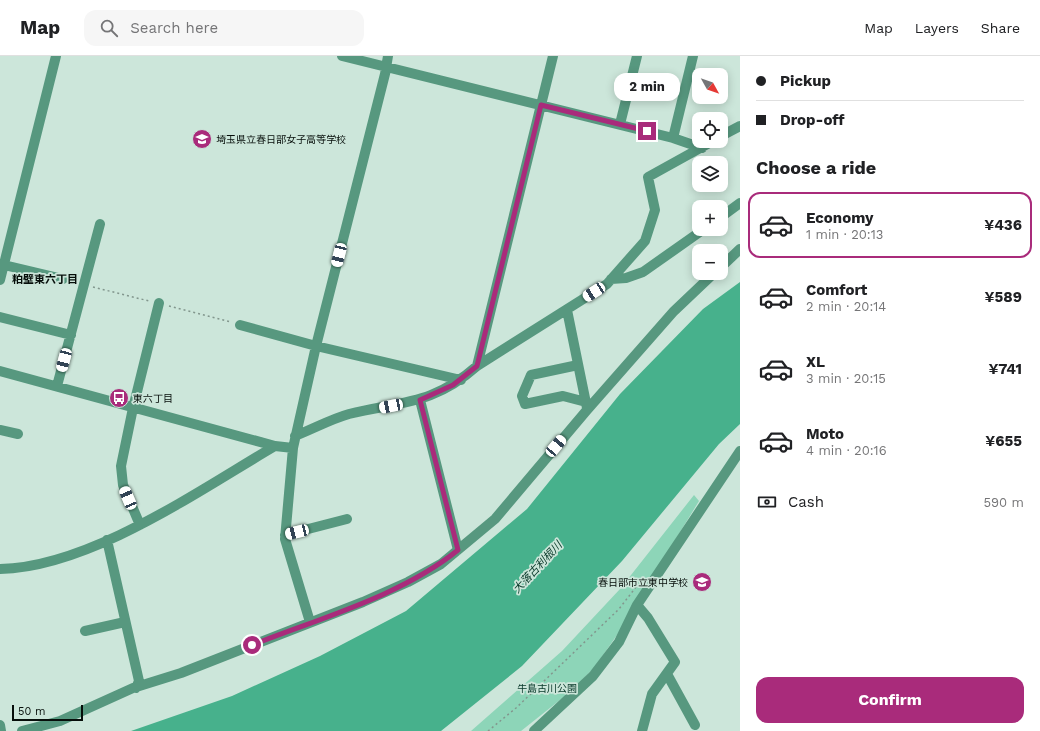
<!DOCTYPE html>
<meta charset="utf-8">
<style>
:root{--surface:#fff;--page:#f6f6f6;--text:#202124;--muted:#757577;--line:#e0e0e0;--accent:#a92b7b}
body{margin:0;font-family:"Work Sans","Noto Sans JP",sans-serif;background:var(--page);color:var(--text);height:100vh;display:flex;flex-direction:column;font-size:15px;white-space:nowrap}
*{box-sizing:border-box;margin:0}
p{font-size:13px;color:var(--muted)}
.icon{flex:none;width:22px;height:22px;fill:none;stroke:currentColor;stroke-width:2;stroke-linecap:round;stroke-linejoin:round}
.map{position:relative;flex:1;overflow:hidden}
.side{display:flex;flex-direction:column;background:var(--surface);width:300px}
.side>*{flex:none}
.top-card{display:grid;align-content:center;height:88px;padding:0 16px;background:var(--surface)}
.needle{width:26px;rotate:130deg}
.tools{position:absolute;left:692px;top:12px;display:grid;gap:8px}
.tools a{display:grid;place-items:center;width:36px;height:36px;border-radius:8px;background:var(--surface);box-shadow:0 2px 10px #0003;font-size:20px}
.scale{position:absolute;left:12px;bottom:10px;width:71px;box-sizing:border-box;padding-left:4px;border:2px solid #060e0a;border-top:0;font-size:11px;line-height:14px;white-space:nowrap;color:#060e0a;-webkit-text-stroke:3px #cce6da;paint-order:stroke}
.end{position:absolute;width:18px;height:18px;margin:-9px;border:5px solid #a92b7b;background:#fff;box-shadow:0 0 0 2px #fff}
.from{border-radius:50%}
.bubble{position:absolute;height:28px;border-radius:12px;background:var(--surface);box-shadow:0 2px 10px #0003;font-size:13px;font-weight:700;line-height:28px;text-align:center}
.car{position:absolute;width:12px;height:24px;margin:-12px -6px;border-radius:5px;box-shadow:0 0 3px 1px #0007;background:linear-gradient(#fff 24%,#345 0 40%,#fff 0 76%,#345 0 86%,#fff 0)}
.top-card b{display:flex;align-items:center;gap:14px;height:38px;font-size:15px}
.top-card b+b{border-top:1px solid var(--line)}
.top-card i{width:10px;height:10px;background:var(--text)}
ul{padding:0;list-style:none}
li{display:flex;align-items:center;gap:12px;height:66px;margin:0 8px 6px;padding:0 8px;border:2px solid transparent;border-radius:12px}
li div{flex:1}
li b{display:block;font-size:15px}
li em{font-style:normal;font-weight:700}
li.selected{border-color:var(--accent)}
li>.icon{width:36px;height:36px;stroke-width:1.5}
h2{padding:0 16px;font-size:18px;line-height:48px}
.pay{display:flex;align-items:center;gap:10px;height:44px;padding:0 16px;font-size:15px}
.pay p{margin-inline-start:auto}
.primary-button{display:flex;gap:8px;margin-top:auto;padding:8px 16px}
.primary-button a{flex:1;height:46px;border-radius:12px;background:var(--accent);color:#fff;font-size:16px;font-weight:700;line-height:46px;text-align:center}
header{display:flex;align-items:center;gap:24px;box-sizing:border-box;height:56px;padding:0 20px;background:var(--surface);border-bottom:1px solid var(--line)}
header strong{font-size:19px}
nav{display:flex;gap:22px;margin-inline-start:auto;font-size:14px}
.search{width:280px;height:36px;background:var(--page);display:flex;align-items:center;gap:10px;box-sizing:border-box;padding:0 14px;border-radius:12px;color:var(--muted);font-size:15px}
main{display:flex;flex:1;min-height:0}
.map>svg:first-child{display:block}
</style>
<header>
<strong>Map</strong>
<div class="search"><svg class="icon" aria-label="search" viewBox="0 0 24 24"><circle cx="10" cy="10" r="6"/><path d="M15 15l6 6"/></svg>Search here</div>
<nav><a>Map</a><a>Layers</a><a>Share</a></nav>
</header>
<main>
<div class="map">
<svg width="740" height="675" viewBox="0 0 740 675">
<rect width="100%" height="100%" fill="#cce6da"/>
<path fill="#8dd5b8" d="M694,439l5,6 -82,134 -23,33 -29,28 -44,35h-50l91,-80 58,-62z"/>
<path fill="#47b18c" d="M740,226v142l-21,20 -97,117 -100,105 -81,65h-310l101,-35 88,-40 86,-45 121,-102 93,-115 83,-85z"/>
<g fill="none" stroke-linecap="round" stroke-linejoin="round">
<path stroke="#82968d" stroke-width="1.5" stroke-dasharray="2 3" stroke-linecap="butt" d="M93,231l56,14
M169,250l62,16
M488,675l28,-23 103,-99 17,-22"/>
<path stroke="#57987f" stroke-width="10" d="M342,0l331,82 29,10
M620,68l17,-68
M721,80l19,-10
M673,82l20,-82
M721,161l19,-14
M4,209l59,14
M721,211l19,-18
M611,223l15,-1 17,-6 61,-43
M0,224l56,-224
M567,254l20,98
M0,261l71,18
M240,269l76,21 145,34
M578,309l-47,10 -9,21 3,8 38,-8 23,6
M477,310l76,-310
M0,315l275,75 18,2
M57,330l43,-162
M420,344l38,150
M0,374l18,4
M295,380c18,-7 36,-17 54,-22 53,-13 84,-9 128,-48l130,-82 38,-43 10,-31 -7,-33 65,-36
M140,469l-17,-40 -2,-19 12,-58 26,-105
M285,479l62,-16
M107,484l32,141 -3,7
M0,513c90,-2 198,-78 275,-123
M637,549l11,13 27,44 -23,32 -10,37
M310,566l-25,-83 8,-91 23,-102 69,-272 3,-18
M85,575l40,-9
M667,618l28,51
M0,669l1,6
M22,675l38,-10 73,-33 48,-15 182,-71 45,-20 33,-18 54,-45 92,-109 87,-99 40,-38
M534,675l59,-55 26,-34 18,-37 103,-154"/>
</g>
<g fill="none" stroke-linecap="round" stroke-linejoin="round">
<path stroke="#a92b7b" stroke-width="5" d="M252,589c68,-27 149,-49 206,-95l-38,-150 33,-15 24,-19 64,-261 106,26"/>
</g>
<defs>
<symbol id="school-disc" viewBox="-11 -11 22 22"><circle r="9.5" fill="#a92b7b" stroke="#cce6da"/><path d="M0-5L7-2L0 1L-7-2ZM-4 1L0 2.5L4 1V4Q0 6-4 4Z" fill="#fff"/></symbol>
<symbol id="bus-disc" viewBox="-11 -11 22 22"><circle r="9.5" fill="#a92b7b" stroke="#cce6da"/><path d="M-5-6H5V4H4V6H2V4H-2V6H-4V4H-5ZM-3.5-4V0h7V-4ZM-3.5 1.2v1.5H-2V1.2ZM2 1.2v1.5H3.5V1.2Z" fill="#fff"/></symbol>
</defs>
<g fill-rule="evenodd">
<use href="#school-disc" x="191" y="72" width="22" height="22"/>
<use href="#bus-disc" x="108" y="331" width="22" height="22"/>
<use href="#school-disc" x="691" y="515" width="22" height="22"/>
</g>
<g text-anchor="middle" stroke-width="3.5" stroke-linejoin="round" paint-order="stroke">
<g font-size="10" fill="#060e0a" stroke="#cce6da" text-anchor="start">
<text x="216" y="87">埼玉県立春日部女子高等学校</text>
<text x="133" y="346">東六丁目</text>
<text x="688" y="530" text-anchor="end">春日部市立東中学校</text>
</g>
<g font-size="10" fill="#053627" stroke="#cce6da">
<text x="547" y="636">牛島古川公園</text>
</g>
<g font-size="11" font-weight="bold" fill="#060e0a" stroke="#cce6da">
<text x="45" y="227">粕壁東六丁目</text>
</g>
<g font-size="11" font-style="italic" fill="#09392a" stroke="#cce6da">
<text transform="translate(537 511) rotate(-47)" y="4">大落古利根川</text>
</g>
</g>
</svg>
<div class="tools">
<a><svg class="needle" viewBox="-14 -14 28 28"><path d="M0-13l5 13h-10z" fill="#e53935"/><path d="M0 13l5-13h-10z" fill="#757577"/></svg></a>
<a><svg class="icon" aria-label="locate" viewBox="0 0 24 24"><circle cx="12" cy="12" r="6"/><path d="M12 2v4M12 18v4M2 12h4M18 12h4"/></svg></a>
<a><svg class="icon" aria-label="layers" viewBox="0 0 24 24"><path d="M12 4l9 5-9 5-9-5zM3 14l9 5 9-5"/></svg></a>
<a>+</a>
<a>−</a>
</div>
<div class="scale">50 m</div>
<i class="end from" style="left:252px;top:589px"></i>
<i class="end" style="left:647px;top:75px"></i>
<div class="bubble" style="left:614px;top:17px;width:66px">2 min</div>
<i class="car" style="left:339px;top:199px;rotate:194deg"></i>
<i class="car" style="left:594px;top:236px;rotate:237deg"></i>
<i class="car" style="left:64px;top:304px;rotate:195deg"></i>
<i class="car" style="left:391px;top:350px;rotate:259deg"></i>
<i class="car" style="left:556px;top:390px;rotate:40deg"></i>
<i class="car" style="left:128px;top:442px;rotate:337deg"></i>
<i class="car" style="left:297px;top:476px;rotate:256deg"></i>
</div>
<section class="side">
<div class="top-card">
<b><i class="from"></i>Pickup</b>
<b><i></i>Drop-off</b>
</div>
<h2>Choose a ride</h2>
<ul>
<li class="selected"><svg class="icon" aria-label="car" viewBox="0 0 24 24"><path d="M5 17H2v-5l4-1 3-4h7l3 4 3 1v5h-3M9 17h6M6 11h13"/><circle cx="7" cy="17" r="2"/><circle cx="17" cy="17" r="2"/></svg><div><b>Economy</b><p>1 min · 20:13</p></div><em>¥436</em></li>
<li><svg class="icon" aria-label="car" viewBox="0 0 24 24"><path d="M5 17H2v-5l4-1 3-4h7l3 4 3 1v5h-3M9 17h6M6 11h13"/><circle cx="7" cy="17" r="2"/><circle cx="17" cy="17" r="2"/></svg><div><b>Comfort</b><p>2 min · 20:14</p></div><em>¥589</em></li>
<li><svg class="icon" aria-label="car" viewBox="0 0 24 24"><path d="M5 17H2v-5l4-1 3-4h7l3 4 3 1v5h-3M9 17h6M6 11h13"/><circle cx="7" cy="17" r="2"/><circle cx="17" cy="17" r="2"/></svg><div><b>XL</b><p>3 min · 20:15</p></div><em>¥741</em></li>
<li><svg class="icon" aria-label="car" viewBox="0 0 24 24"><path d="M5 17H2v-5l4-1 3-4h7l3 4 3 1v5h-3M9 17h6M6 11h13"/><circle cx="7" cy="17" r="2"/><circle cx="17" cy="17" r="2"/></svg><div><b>Moto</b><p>4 min · 20:16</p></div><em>¥655</em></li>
</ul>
<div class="pay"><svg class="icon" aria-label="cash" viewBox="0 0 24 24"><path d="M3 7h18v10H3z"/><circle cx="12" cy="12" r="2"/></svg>Cash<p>590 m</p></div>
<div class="primary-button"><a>Confirm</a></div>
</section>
</main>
